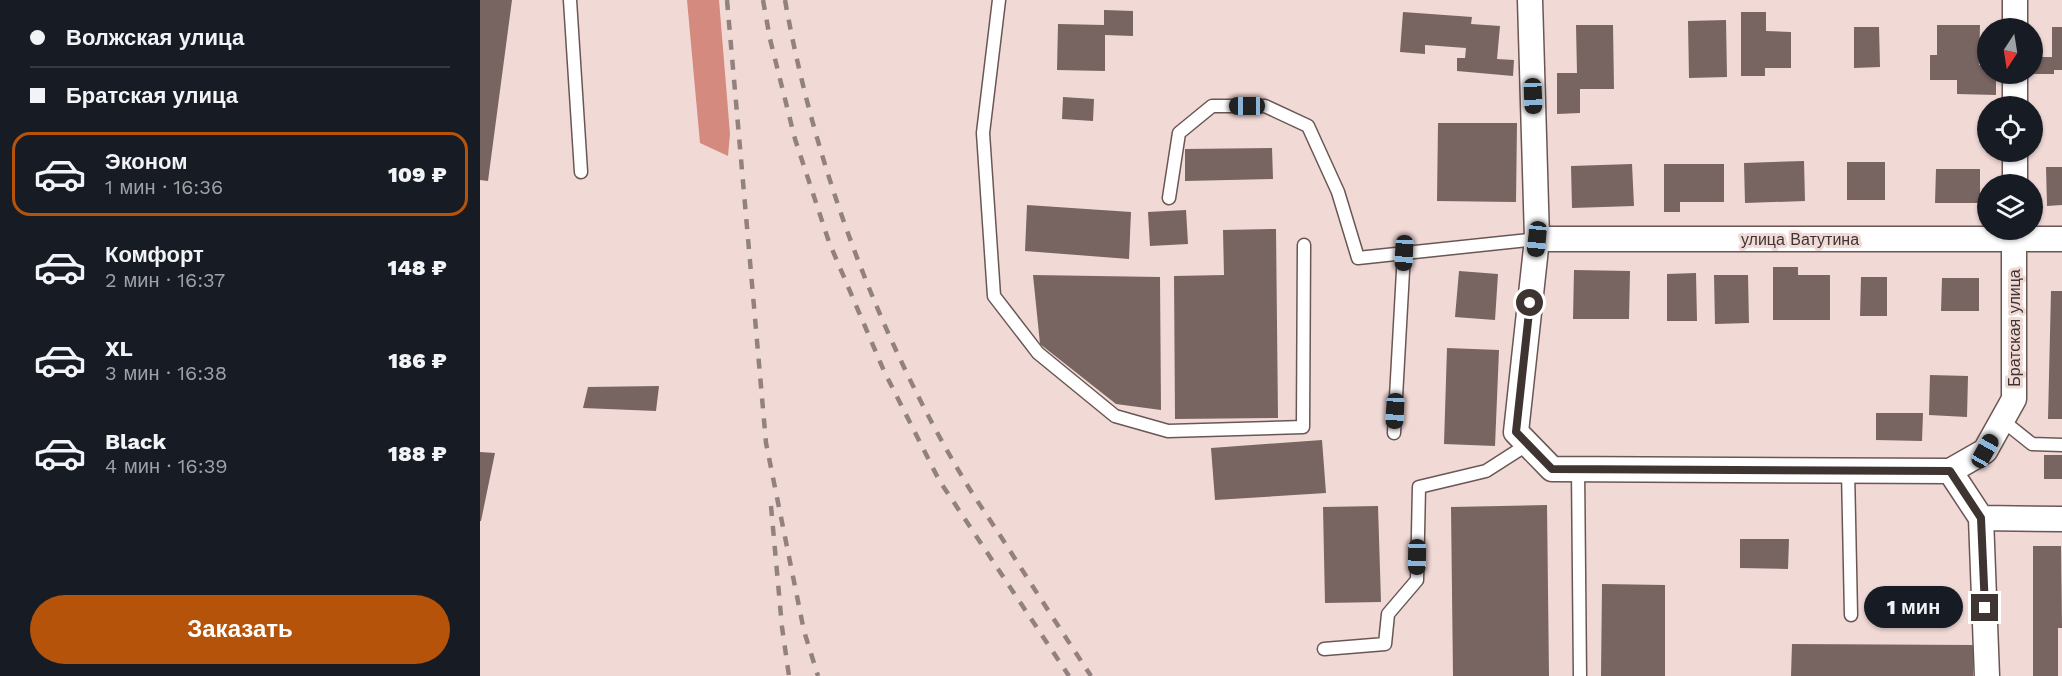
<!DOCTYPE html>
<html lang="ru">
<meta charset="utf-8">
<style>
:root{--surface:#171b24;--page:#242831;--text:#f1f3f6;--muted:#9ea1a6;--line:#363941;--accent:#b45309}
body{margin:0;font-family:"Work Sans",sans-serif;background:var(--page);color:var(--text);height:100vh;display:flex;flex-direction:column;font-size:22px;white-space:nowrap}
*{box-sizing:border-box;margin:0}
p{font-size:20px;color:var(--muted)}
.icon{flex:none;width:33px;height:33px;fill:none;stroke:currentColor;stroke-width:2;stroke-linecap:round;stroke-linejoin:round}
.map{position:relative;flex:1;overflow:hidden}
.panel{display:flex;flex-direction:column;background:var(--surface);width:480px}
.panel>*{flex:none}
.hud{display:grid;align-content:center;height:132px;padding:0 30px;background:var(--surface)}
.needle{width:39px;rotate:192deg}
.buttons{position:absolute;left:1497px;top:18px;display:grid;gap:12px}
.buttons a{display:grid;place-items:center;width:66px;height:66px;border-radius:50%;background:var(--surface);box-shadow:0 2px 4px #0004;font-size:30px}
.end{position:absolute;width:27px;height:27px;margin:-14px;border:8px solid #3e3533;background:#fff;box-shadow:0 0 0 3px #fff}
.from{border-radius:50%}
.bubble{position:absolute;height:42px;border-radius:21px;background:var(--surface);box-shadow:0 2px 4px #0004;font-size:20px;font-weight:800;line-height:42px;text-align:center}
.car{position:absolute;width:18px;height:36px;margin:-18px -9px;border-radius:8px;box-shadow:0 0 4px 2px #0007;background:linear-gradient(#222 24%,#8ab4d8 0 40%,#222 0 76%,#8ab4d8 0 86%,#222 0)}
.hud b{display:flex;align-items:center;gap:21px;height:57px;font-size:22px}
.hud b+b{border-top:2px solid var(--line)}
.hud i{width:15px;height:15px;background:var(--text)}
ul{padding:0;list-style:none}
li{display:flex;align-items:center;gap:18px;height:84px;margin:0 12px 9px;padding:0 18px;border:3px solid transparent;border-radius:18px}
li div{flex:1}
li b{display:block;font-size:22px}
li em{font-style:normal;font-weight:800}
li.selected{border-color:var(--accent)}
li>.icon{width:54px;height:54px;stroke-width:1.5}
.action{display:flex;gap:12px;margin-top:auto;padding:12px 30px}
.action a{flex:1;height:69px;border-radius:36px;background:var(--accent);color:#fff;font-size:24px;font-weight:800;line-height:69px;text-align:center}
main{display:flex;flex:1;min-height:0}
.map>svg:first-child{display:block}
</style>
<main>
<section class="panel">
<div class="hud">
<b><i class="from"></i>Волжская улица</b>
<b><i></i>Братская улица</b>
</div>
<ul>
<li class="selected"><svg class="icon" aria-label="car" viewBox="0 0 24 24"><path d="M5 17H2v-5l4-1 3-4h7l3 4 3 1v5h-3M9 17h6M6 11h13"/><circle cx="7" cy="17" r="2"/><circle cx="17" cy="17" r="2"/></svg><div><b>Эконом</b><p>1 мин · 16:36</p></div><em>109 ₽</em></li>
<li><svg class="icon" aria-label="car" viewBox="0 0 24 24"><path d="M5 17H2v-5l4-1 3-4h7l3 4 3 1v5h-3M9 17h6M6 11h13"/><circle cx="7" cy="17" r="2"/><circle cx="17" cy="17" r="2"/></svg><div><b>Комфорт</b><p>2 мин · 16:37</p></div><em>148 ₽</em></li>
<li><svg class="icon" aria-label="car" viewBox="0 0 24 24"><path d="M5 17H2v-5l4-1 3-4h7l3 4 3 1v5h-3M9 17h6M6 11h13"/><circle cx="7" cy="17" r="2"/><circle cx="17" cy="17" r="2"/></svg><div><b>XL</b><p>3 мин · 16:38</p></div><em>186 ₽</em></li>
<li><svg class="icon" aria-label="car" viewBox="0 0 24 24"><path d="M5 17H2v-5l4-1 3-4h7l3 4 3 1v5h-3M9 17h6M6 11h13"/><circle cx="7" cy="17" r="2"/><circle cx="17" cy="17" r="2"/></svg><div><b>Black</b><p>4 мин · 16:39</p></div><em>188 ₽</em></li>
</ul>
<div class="action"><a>Заказать</a></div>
</section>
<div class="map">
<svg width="1582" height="676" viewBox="0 0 1582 676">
<rect width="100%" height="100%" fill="#f1d9d6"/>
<path fill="#d48a7f" d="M207,0h32l11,134 -2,22 -28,-13z"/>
<path fill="#786461" d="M0,0h32l-24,181 -8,-1z
M624,10l29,1v25l-28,-1v36l-48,-1 1,-46 46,1z
M923,12l69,5 -1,7 29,2 -3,33 17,1 -1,16 -56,-5v-13h8l1,-10 -41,-3v9l-25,-2z
M1261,12h25v19l25,1v36h-26v8h-24z
M1246,20l1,57 -38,1 -1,-57z
M1096,25h37l1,64h-34v24l-23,1v-41h20z
M1457,25h43l-1,40h9v9h8v21l-39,-1v-14h-27v-25h7z
M1374,27h25l1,40 -26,1z
M1572,27h10v43h-8v4h-22v-17h20z
M583,97l31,2 -1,22 -31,-2z
M958,123h79l-1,79 -79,-1z
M792,148l1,31 -88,2v-32z
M1324,161l1,40 -60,2 -1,-40z
M1367,162h38v38h-38z
M1152,164l2,42 -62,2 -1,-42z
M1184,164h60v38h-44v10h-16z
M1566,167h16v38l-15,1z
M1456,169h44v34h-45z
M547,205l104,7 -2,47 -104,-8z
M706,210l2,34 -38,2 -2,-34z
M796,229l2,189 -103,1 -1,-143 50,-1 -1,-45z
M1293,267h25v8h32v45h-57z
M1094,270l56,1 -1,48h-56z
M979,271l39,3 -3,46 -40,-3z
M1216,273l1,48h-30v-47z
M553,275l127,2 1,133 -45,-6 -76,-60z
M1234,275h34l1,48 -34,1z
M1381,277h26v39h-27z
M1462,278h37v33h-38z
M1571,291h11v128h-14z
M967,348l52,2 -4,96 -51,-2z
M1450,375l38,1 -1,41 -38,-2z
M179,386l-3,25 -73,-3 5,-21z
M1396,413h47l-1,28 -46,-1z
M842,440l4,53 -111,7 -4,-52z
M0,452l15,1 -14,68h-1z
M1564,455h18v24h-18z
M1067,505l2,171h-96l-2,-169z
M898,506l3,96 -56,1 -2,-96z
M1260,539h49l-1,30 -48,-1z
M1553,546h28l1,82h-4v48h-25z
M1122,584l63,1v91h-64z
M1312,644l182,1 -1,31h-182z"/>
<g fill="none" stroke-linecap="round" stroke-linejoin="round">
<defs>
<path id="service" d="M90,0l11,172
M519,0l-16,133 11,163 44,57 77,63 53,15 135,-4 1,-182
M689,198l10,-65 33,-27h53l43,20 30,66 20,66 179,-19
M1522,420l30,24 30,1
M914,433l10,-180
M1098,469l2,207
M1368,470l3,145
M844,649l61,-5 3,-30 29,-34 2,-93 67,-16 42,-27"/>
<path id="minor" d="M1050,0l7,239 -21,193 36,37 398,2 31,47 81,1
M1535,28v-28
M1535,106v-32
M1535,184v-32
M1057,239h525
M1470,471l35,-20 29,-52v-169
M1501,518l6,158"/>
</defs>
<use href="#service" stroke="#6a5754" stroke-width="15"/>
<use href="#minor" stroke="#6a5754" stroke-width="27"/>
<use href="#service" stroke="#fff" stroke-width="12"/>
<use href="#minor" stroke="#fff" stroke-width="24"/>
<path stroke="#92827f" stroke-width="4.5" stroke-dasharray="10 10" stroke-linecap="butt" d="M247,0l39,443 38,188 14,45
M283,0l7,39 25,100 34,103 55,129 55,109 130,196
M305,0c29,164 93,335 178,478 13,22 28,43 42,65 28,44 57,89 86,133
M291,506l11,121 7,49"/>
</g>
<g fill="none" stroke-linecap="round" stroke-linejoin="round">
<path stroke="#3e3533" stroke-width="8" d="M1050,303l-14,129 36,37 398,2 31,47 4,90"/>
</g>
<g text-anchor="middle" stroke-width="6" stroke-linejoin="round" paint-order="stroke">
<g font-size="16" fill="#3e3533" stroke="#f1d9d6">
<text x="1320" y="245">улица Ватутина</text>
<text transform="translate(1534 328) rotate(-90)" y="6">Братская улица</text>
</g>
</g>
</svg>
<div class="buttons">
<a><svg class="needle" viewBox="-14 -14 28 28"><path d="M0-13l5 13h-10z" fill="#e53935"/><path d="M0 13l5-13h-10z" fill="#9ea1a6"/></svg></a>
<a><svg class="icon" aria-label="locate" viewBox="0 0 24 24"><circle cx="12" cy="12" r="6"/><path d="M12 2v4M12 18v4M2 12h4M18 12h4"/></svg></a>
<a><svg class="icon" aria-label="layers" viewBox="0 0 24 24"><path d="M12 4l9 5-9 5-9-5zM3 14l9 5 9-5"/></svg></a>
</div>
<i class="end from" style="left:1050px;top:303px"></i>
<i class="end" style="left:1505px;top:608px"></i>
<div class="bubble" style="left:1384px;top:586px;width:99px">1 мин</div>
<i class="car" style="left:1053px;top:96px;rotate:178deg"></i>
<i class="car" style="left:767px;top:106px;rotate:270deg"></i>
<i class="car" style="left:1057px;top:239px;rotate:186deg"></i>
<i class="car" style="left:924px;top:253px;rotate:183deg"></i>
<i class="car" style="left:915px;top:411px;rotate:183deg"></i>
<i class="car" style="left:1505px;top:451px;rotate:29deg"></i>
<i class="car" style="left:937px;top:557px;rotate:181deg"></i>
</div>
</main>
